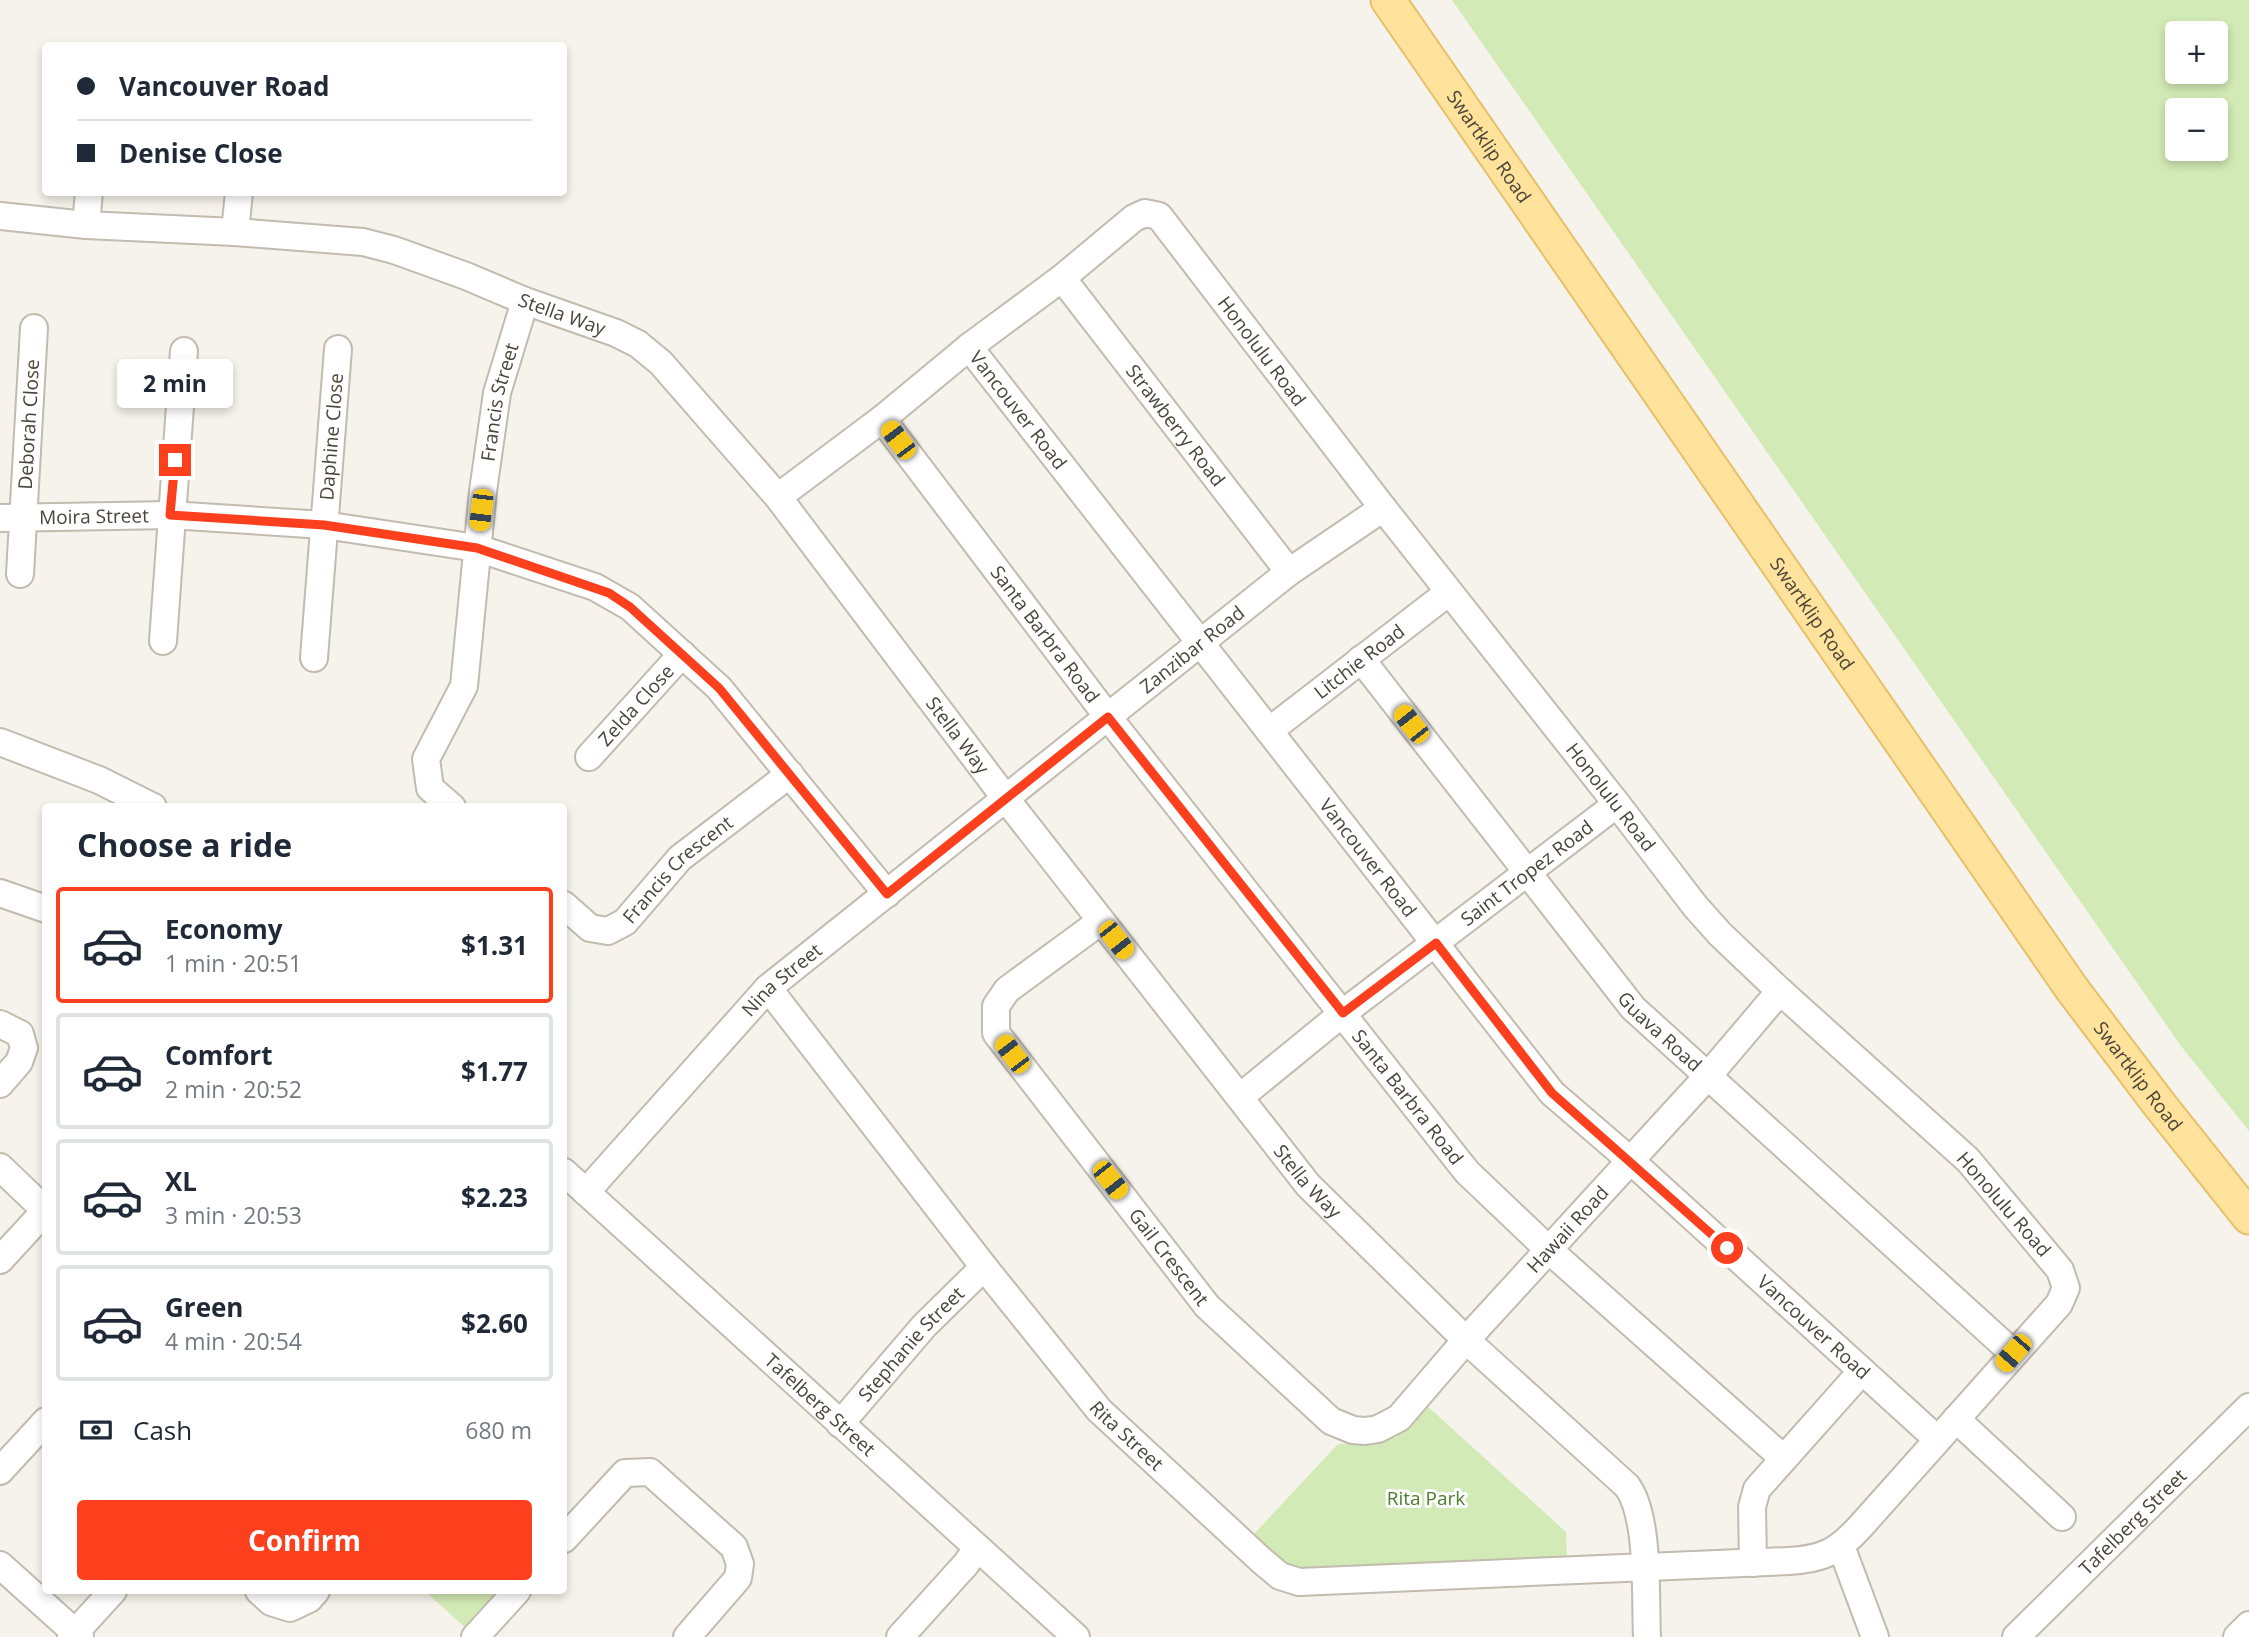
<!DOCTYPE html>
<meta charset="utf-8">
<style>
:root{--surface:#fff;--page:#f6f6f7;--text:#1f2937;--muted:#747a83;--line:#e0e1e3;--accent:#fc3f1d}
body{margin:0;font-family:"Open Sans",sans-serif;background:var(--page);color:var(--text);height:100vh;display:flex;flex-direction:column;font-size:26px;white-space:nowrap}
*{box-sizing:border-box;margin:0}
p{font-size:23px;color:var(--muted)}
.icon{flex:none;width:38px;height:38px;fill:none;stroke:currentColor;stroke-width:2;stroke-linecap:round;stroke-linejoin:round}
.map{position:relative;flex:1;overflow:hidden}
.drawer{position:absolute;left:42px;top:803px;width:525px;height:791px;display:flex;flex-direction:column;background:var(--surface);border-radius:7px;box-shadow:0 4px 10px #0003}
.drawer>*{flex:none}
.hud{position:absolute;left:42px;top:42px;width:525px;height:154px;border-radius:7px;box-shadow:0 4px 10px #0003;display:grid;align-content:center;height:154px;padding:0 35px;background:var(--surface)}
.buttons{position:absolute;left:2165px;top:21px;display:grid;gap:14px}
.buttons a{display:grid;place-items:center;width:63px;height:63px;border-radius:7px;background:var(--surface);box-shadow:0 4px 10px #0003;font-size:35px}
.end{position:absolute;width:32px;height:32px;margin:-16px;border:9px solid #fc3f1d;background:#fff;box-shadow:0 0 0 4px #fff}
.from{border-radius:50%}
.bubble{position:absolute;height:49px;border-radius:7px;background:var(--surface);box-shadow:0 4px 10px #0003;font-size:23px;font-weight:700;line-height:49px;text-align:center}
.car{position:absolute;width:21px;height:42px;margin:-21px -10px;border-radius:9px;box-shadow:0 0 5px 2px #0007;background:linear-gradient(#f5c518 24%,#345 0 40%,#f5c518 0 76%,#345 0 86%,#f5c518 0)}
.hud b{display:flex;align-items:center;gap:24px;height:66px;font-size:26px}
.hud b+b{border-top:2px solid var(--line)}
.hud i{width:18px;height:18px;background:var(--text)}
ul{padding:0;list-style:none}
li{display:flex;align-items:center;gap:21px;height:116px;margin:0 14px 10px;padding:0 21px;border:4px solid var(--line);border-radius:7px}
li div{flex:1}
li b{display:block;font-size:26px}
li em{font-style:normal;font-weight:700}
li.on{border-color:var(--accent)}
li>.icon{width:63px;height:63px;stroke-width:1.5}
h2{padding:0 35px;font-size:32px;line-height:84px}
.pay{display:flex;align-items:center;gap:18px;height:77px;padding:0 35px;font-size:26px}
.pay p{margin-inline-start:auto}
.primary-button{display:flex;gap:14px;margin-top:auto;padding:14px 35px}
.primary-button a{flex:1;height:80px;border-radius:7px;background:var(--accent);color:#fff;font-size:28px;font-weight:700;line-height:80px;text-align:center}
.map>svg:first-child{display:block}
</style>
<div class="map">
<svg width="2249" height="1637" viewBox="0 0 2249 1637">
<rect width="100%" height="100%" fill="#f6f3ec"/>
<path fill="#d2eab5" fill-rule="evenodd" d="M1452,0h797v1131l-68,-85zM2177,33h39v39h-39zM2177,110h39v39h-39z
M1425,1404l141,128 1,28 -258,10 -19,-5 -37,-30 85,-91 38,-1 21,-6z
M425,1591h79l-35,40z"/>
<g fill="none" stroke-linecap="round" stroke-linejoin="round">
<defs>
<g id="minor">
<path id="s1" d="M0,216l86,9 149,7 128,10 31,8 72,26 59,25 91,32 22,11 23,19 117,134 228,302 302,386 158,155 161,146c23,31 18,112 20,151"/>
<path d="M86,225l3,-33"/>
<path d="M235,232l4,-40"/>
<path id="s2" d="M1062,278l227,294"/>
<path id="s3" d="M969,347l583,746 79,68 306,278"/>
<path id="s4" d="M882,419l226,298 359,455 83,79 233,207"/>
<path id="s5" d="M0,518l170,-3 154,10 153,23 118,39 35,20 89,81 168,206"/>
<path id="s6" d="M20,574l14,-246"/>
<path d="M163,641l21,-290"/>
<path id="s7" d="M314,658l24,-309"/>
<path id="s8" d="M1361,659l272,349 380,345"/>
<path id="s9" d="M1269,731l180,-139"/>
<path d="M0,742l99,38 54,27"/>
<path id="s10" d="M589,757l93,-103"/>
<path id="s11" d="M452,807l-22,-19 -4,-29 38,-73 19,-195 14,-98 28,-92"/>
<path d="M0,893l46,16"/>
<path id="s12" d="M564,905l26,23 18,3 17,-9 55,-64 110,-84"/>
<path id="s13" d="M1101,921l-94,69 -11,16v27l211,273 124,115 22,9 12,1 13,-2 21,-11 67,-78 241,-263 73,-86"/>
<path id="s14" d="M768,988l216,279 115,143 162,150 19,16 19,6 490,-21c34,-2 48,-9 71,-34l199,-223 7,-16 -6,-18 -92,-110 -188,-169 -60,-57 -25,-28 -78,-102 -234,-296 -224,-292 -14,-3 -11,5 -72,60 -93,69 -87,72 -104,78"/>
<path d="M0,1024l20,10 4,14 -5,14 -19,22"/>
<path id="s15" d="M1240,1097l103,-84 274,-209"/>
<path d="M0,1167l45,43"/>
<path id="s16" d="M564,1172l512,465"/>
<path id="s17" d="M586,1192l182,-204 521,-416 94,-64"/>
<path d="M0,1260l46,-50"/>
<path d="M1956,1419l106,98"/>
<path id="s18" d="M840,1424l84,-98 60,-59"/>
<path d="M0,1471l46,-50"/>
<path d="M564,1539l61,-66 25,-1 84,75 6,17 -2,14 -51,59"/>
<path d="M1841,1546l34,91"/>
<path d="M1753,1563l-1,-56 5,-18 105,-118"/>
<path d="M0,1565l80,72"/>
<path d="M259,1591l12,11 19,6 19,-9 7,-8"/>
<path d="M71,1637l42,-46"/>
<path d="M475,1637l42,-46"/>
<path d="M900,1637l66,-73 11,-16"/>
<path id="s19" d="M2016,1637l233,-230"/>
<path d="M2237,1637l12,-12"/>
</g>
<g id="major">
<path id="s20" d="M1388,0l684,989 87,115 90,113"/>
</g>
</defs>
<use href="#minor" stroke="#c2bbae" stroke-width="30"/>
<use href="#major" stroke="#e6c16a" stroke-width="37"/>
<use href="#minor" stroke="#fff" stroke-width="26"/>
<use href="#major" stroke="#ffe39c" stroke-width="33"/>
</g>
<g fill="none" stroke-linecap="round" stroke-linejoin="round">
<path stroke="#fc3f1d" stroke-width="9" d="M175,460l-5,55 154,10 153,23 132,45 21,14 89,81 168,206 221,-177 235,296 93,-70 116,150 175,155"/>
</g>
<g text-anchor="middle" stroke-width="6" stroke-linejoin="round" paint-order="stroke">
<g font-size="19" fill="#4b4439" stroke="#fff">
<text dy="7" stroke="none"><textPath href="#s20" startOffset="178">Swartklip Road</textPath></text>
<text dy="7" stroke="none"><textPath href="#s1" startOffset="576">Stella Way</textPath></text>
<text transform="translate(1262 351) rotate(53)" y="7">Honolulu Road</text>
<text dy="7" stroke="none"><textPath href="#s11" startOffset="427">Francis Street</textPath></text>
<text dy="7" stroke="none"><textPath href="#s3" startOffset="80">Vancouver Road</textPath></text>
<text dy="7" stroke="none"><textPath href="#s6" startOffset="150">Deborah Close</textPath></text>
<text dy="7" stroke="none"><textPath href="#s2" startOffset="186">Strawberry Road</textPath></text>
<text dy="7" stroke="none"><textPath href="#s7" startOffset="222">Daphine Close</textPath></text>
<text dy="7" stroke="none"><textPath href="#s5" startOffset="94">Moira Street</textPath></text>
<text dy="7" stroke="none"><textPath href="#s20" startOffset="746">Swartklip Road</textPath></text>
<text dy="7" stroke="none"><textPath href="#s4" startOffset="270">Santa Barbra Road</textPath></text>
<text dy="7" stroke="none"><textPath href="#s17" startOffset="816">Zanzibar Road</textPath></text>
<text dy="7" stroke="none"><textPath href="#s9" startOffset="114">Litchie Road</textPath></text>
<text dy="7" stroke="none"><textPath href="#s10" startOffset="70">Zelda Close</textPath></text>
<text dy="7" stroke="none"><textPath href="#s1" startOffset="1164">Stella Way</textPath></text>
<text transform="translate(1611 797) rotate(52)" y="7">Honolulu Road</text>
<text dy="7" stroke="none"><textPath href="#s3" startOffset="648">Vancouver Road</textPath></text>
<text dy="7" stroke="none"><textPath href="#s12" startOffset="147">Francis Crescent</textPath></text>
<text dy="7" stroke="none"><textPath href="#s15" startOffset="364">Saint Tropez Road</textPath></text>
<text dy="7" stroke="none"><textPath href="#s17" startOffset="289">Nina Street</textPath></text>
<text dy="7" stroke="none"><textPath href="#s8" startOffset="478">Guava Road</textPath></text>
<text dy="7" stroke="none"><textPath href="#s20" startOffset="1312">Swartklip Road</textPath></text>
<text dy="7" stroke="none"><textPath href="#s4" startOffset="858">Santa Barbra Road</textPath></text>
<text dy="7" stroke="none"><textPath href="#s1" startOffset="1731">Stella Way</textPath></text>
<text transform="translate(2004 1204) rotate(49)" y="7">Honolulu Road</text>
<text dy="7" stroke="none"><textPath href="#s13" startOffset="1003">Hawaii Road</textPath></text>
<text dy="7" stroke="none"><textPath href="#s13" startOffset="446">Gail Crescent</textPath></text>
<text dy="7" stroke="none"><textPath href="#s3" startOffset="1298">Vancouver Road</textPath></text>
<text dy="7" stroke="none"><textPath href="#s18" startOffset="107">Stephanie Street</textPath></text>
<text dy="7" stroke="none"><textPath href="#s16" startOffset="346">Tafelberg Street</textPath></text>
<text dy="7" stroke="none"><textPath href="#s14" startOffset="574">Rita Street</textPath></text>
<text dy="7" stroke="none"><textPath href="#s19" startOffset="164">Tafelberg Street</textPath></text>
</g>
<g font-size="19" fill="#4a7f2a" stroke="#fff">
<text x="1426" y="1505">Rita Park</text>
</g>
</g>
</svg>
<div class="buttons">
<a>+</a>
<a>−</a>
</div>
<i class="end from" style="left:1727px;top:1248px"></i>
<i class="end" style="left:175px;top:460px"></i>
<div class="bubble" style="left:117px;top:359px;width:116px">2 min</div>
<i class="car" style="left:898px;top:440px;rotate:323deg"></i>
<i class="car" style="left:481px;top:510px;rotate:187deg"></i>
<i class="car" style="left:1411px;top:724px;rotate:322deg"></i>
<i class="car" style="left:1116px;top:940px;rotate:142deg"></i>
<i class="car" style="left:1012px;top:1054px;rotate:323deg"></i>
<i class="car" style="left:1110px;top:1180px;rotate:142deg"></i>
<i class="car" style="left:2013px;top:1353px;rotate:221deg"></i>
<div class="hud">
<b><i class="from"></i>Vancouver Road</b>
<b><i></i>Denise Close</b>
</div>
<section class="drawer">
<h2>Choose a ride</h2>
<ul>
<li class="on"><svg class="icon" aria-label="car" viewBox="0 0 24 24"><path d="M5 17H2v-5l4-1 3-4h7l3 4 3 1v5h-3M9 17h6M6 11h13"/><circle cx="7" cy="17" r="2"/><circle cx="17" cy="17" r="2"/></svg><div><b>Economy</b><p>1 min · 20:51</p></div><em>$1.31</em></li>
<li><svg class="icon" aria-label="car" viewBox="0 0 24 24"><path d="M5 17H2v-5l4-1 3-4h7l3 4 3 1v5h-3M9 17h6M6 11h13"/><circle cx="7" cy="17" r="2"/><circle cx="17" cy="17" r="2"/></svg><div><b>Comfort</b><p>2 min · 20:52</p></div><em>$1.77</em></li>
<li><svg class="icon" aria-label="car" viewBox="0 0 24 24"><path d="M5 17H2v-5l4-1 3-4h7l3 4 3 1v5h-3M9 17h6M6 11h13"/><circle cx="7" cy="17" r="2"/><circle cx="17" cy="17" r="2"/></svg><div><b>XL</b><p>3 min · 20:53</p></div><em>$2.23</em></li>
<li><svg class="icon" aria-label="car" viewBox="0 0 24 24"><path d="M5 17H2v-5l4-1 3-4h7l3 4 3 1v5h-3M9 17h6M6 11h13"/><circle cx="7" cy="17" r="2"/><circle cx="17" cy="17" r="2"/></svg><div><b>Green</b><p>4 min · 20:54</p></div><em>$2.60</em></li>
</ul>
<div class="pay"><svg class="icon" aria-label="cash" viewBox="0 0 24 24"><path d="M3 7h18v10H3z"/><circle cx="12" cy="12" r="2"/></svg>Cash<p>680 m</p></div>
<div class="primary-button"><a>Confirm</a></div>
</section>
</div>
